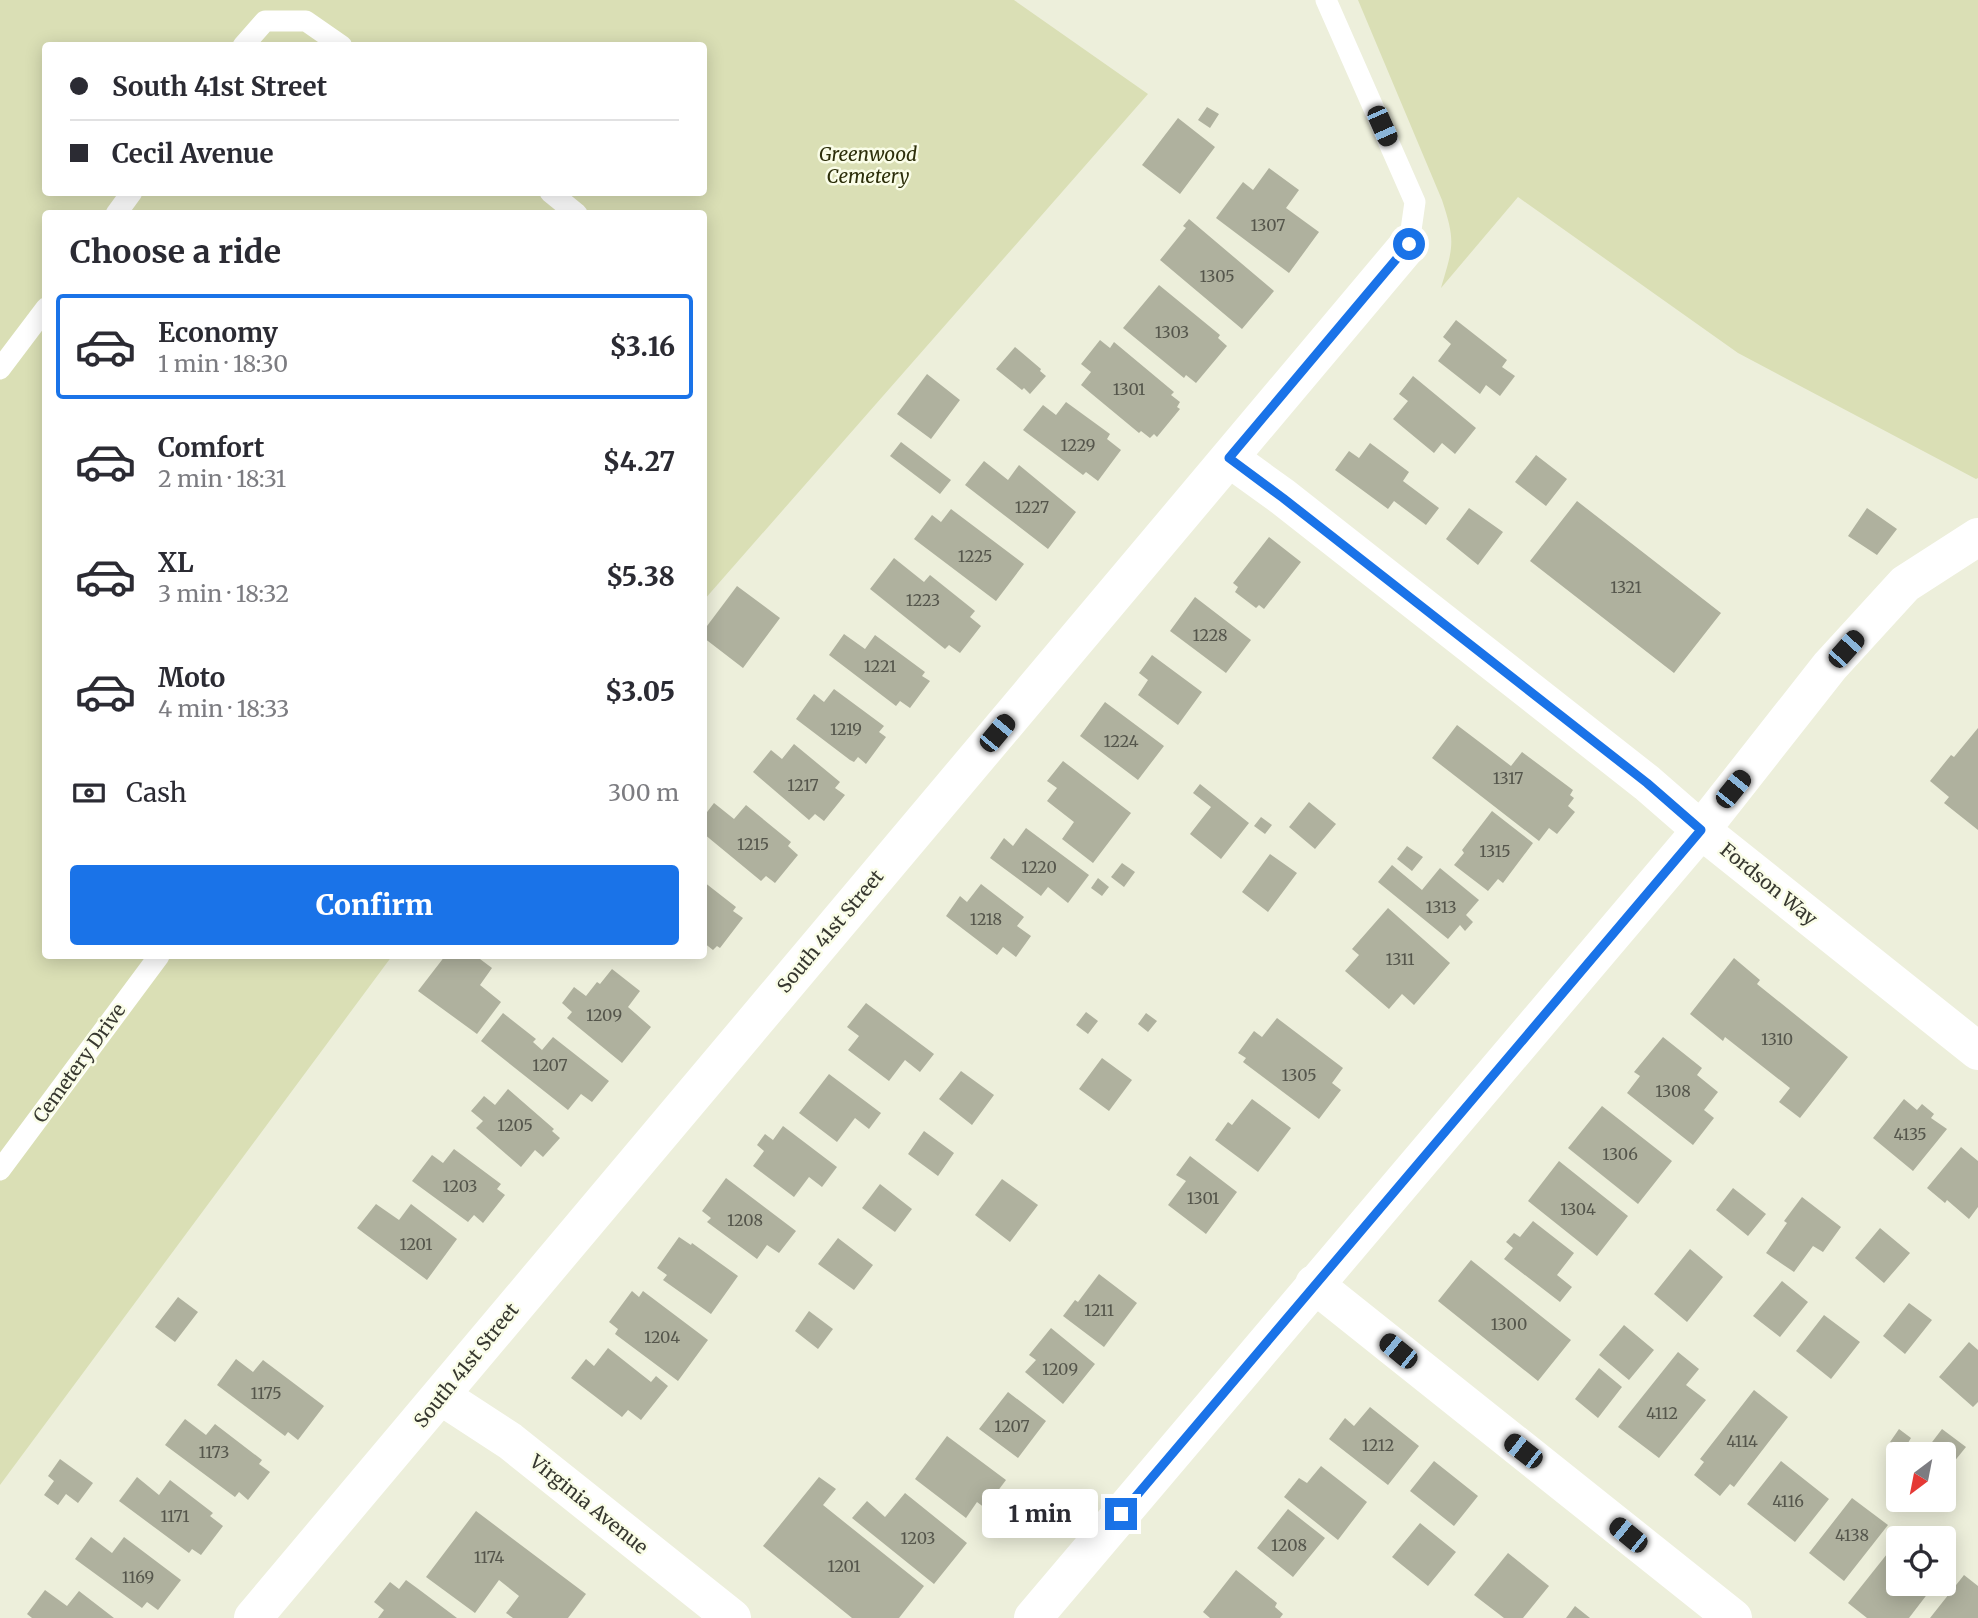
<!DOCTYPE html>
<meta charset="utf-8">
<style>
:root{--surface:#fff;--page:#f2f2f3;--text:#2b2b33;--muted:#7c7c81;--line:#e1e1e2;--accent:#1a73e8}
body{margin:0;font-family:Merriweather,serif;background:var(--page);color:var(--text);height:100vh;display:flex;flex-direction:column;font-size:26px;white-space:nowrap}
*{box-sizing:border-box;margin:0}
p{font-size:23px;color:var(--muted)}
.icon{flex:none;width:38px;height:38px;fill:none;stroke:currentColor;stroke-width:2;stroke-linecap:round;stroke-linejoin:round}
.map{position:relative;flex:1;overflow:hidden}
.panel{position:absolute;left:42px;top:210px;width:665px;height:749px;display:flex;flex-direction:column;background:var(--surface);border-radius:7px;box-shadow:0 4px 18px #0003}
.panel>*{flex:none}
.guide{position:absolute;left:42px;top:42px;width:665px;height:154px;border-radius:7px;box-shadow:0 4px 18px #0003;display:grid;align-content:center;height:154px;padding:0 28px;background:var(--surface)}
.needle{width:46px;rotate:212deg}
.controls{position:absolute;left:1886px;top:1442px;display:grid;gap:14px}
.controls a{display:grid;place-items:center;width:70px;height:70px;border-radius:7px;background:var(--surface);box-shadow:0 4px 18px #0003;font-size:35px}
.end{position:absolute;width:32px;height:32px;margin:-16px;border:9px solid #1a73e8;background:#fff;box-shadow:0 0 0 4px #fff}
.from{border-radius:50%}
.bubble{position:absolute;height:49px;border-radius:7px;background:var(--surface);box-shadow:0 4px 18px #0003;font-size:23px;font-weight:800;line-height:49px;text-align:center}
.car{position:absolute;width:21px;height:42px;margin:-21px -10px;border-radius:9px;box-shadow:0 0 5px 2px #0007;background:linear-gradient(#222 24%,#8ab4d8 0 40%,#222 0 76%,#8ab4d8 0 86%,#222 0)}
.guide b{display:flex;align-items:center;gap:24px;height:66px;font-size:26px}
.guide b+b{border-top:2px solid var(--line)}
.guide i{width:18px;height:18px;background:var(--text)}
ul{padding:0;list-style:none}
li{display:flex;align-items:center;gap:21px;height:105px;margin:0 14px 10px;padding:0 14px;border:4px solid transparent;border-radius:7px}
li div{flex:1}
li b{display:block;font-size:26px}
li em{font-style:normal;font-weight:800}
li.selected{border-color:var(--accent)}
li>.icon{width:63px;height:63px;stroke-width:1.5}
h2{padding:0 28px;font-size:32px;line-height:84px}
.pay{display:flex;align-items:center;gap:18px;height:77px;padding:0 28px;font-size:26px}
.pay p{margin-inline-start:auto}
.button{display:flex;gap:14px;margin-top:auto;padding:14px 28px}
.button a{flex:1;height:80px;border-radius:7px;background:var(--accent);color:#fff;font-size:28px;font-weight:800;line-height:80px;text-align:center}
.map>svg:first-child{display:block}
</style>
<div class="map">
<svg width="1978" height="1618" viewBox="0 0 1978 1618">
<rect width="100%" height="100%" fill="#edefdb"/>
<path fill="#dadfb5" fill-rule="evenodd" d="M0,0h1014l134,94 -444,506v-386h-658v742h346l-392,529zM46,46h658v146h-658z
M1358,0h620v478l-2,1 -238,-126 -220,-156 -77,91c12,-41 15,-46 1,-88z"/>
<path fill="#afb19e" d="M1207,107l12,7 -9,14 -12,-8z
M1178,118l37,29 -35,47 -38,-29z
M1269,168l30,22 -13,18 33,24 -30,41 -73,-55 27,-36 10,8z
M1189,219l85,72 -32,38 -82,-69 26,-32 -3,-2z
M1159,285l61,50 -2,3 9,8 -31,37 -10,-8 -2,3 -61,-50z
M1456,320l51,40 -5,7 13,9 -15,20 -14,-11 -6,9 -42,-33 13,-17 -8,-7z
M1100,340l10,8 4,-6 60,50 -3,3 9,7 -3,5 3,2 -23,28 -3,-3 -4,4 -9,-7 -2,2 -58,-48 10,-13 -10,-8z
M1015,347l26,22 -1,2 6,5 -16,18 -6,-6 -2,2 -26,-21z
M927,374l33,26 -29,39 -34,-25z
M1413,376l63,52 -21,26 -13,-11 -8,10 -41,-34 15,-18 -9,-7z
M1066,402l44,32 -3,5 14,11 -23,31 -12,-9 -3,3 -60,-45 20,-25 13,10z
M901,442l50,38 -11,14 -50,-38z
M1370,443l39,29 -6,9 36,27 -13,17 -32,-24 -6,8 -53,-39 14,-19 10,7z
M1536,455l31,24 -21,27 -31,-24z
M984,461l24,19 11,-15 57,47 -28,37 -83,-64z
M1577,501l144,112 -47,60 -144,-112z
M1469,508l34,24 -25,33 -32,-26z
M1867,508l30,21 -20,26 -29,-19z
M951,509l73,55 -28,37 -82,-62 18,-24 9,7z
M1269,537l32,25 -37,47 -5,-4 -3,3 -21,-16 3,-5 -5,-4z
M894,558l30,24 6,-7 45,36 -5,6 11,9 -21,27 -11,-8 -4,4 -75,-60z
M737,586l43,32 -37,50 -39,-30v-8z
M1195,597l56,43 -25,33 -56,-42z
M844,634l21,15 10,-14 50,37 -3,4 8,5 -20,27 -10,-7 -4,5 -67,-51z
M1152,655l50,37 -24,33 -40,-30 10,-15 -9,-7z
M834,689l50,37 -5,6 7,5 -20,27 -8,-7 -4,5 -4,-2 -54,-41 18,-25 10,8z
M1105,702l59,44 -26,34 -58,-44z
M1457,725l54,41 11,-14 51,38 -3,5 4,3 -6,8 7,6 -18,22 -8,-6 -10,13 -107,-83z
M1978,728v102l-34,-27 5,-6 -19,-16 21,-26 3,2z
M794,744l46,38 -5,6 10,7 -21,26 -9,-7 -6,6 -56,-48 18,-22 11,9z
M1063,761l68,52 -38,50 -31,-24 12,-17 -27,-21 10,-13 -10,-7z
M1200,784l49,39 -28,36 -31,-25 21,-27 -18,-14z
M1309,802l27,22 -21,25 -26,-22z
M714,803l20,16 12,-14 45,37 -3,4 10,9 -23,28 -9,-7 -5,5 -57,-47v-18z
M1492,811l41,32 -30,40 -5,-4 -10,12 -34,-26 10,-12 -2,-3z
M1261,817l11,8 -7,9 -11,-8z
M1026,828l63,47 -21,28 -20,-16 -7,9 -51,-38 14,-20 9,8z
M1407,846l16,11 -11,14 -15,-12z
M1270,854l27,19 -29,39 -26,-20z
M1122,863l13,9 -11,15 -13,-10z
M1392,865l30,25 18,-22 39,32 -13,15 7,7 -8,9 -5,-6 -12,14 -70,-57z
M1098,878l11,9 -7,9 -11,-8z
M704,882l32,25 -3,4 10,7 -23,30 -3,-2 -4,4 -9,-7z
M981,884l43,33 -7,9 14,10 -15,21 -13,-10 -6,8 -51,-39 14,-20 7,6z
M1388,908l62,55 -36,42 -12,-11 -13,15 -44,-38 14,-16 -7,-6z
M445,956h31l16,12 -12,17 21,17 -24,32 -59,-43z
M1734,958l26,22 -3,4 91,73 -48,61 -21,-16 11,-14 -65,-51 -2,4 -33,-27z
M612,969l28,22 -12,16 23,20 -29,36 -55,-45 5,-6 -10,-9 12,-16 12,9 11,-14 3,2z
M866,1003l68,51 -14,18 -15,-12 -16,21 -41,-31 11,-14 -12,-9z
M1086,1012l12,9 -10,13 -12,-9z
M503,1013l33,26 -3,3 9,8 11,-13 56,44 -17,21 -11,-8 -13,16 -87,-69z
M1146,1013l11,8 -9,11 -10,-8z
M1277,1018l66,50 -11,15 9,7 -22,29 -76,-57 3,-4 -8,-5 16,-22 8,6z
M1663,1037l39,31 -5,7 21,17 -14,18 10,8 -21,27 -66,-52 13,-17 -6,-4z
M1102,1058l30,22 -23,31 -30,-22z
M961,1071l33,24 -22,30 -33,-26z
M829,1074l52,39 -12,16 -14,-11 -18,24 -38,-29z
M508,1089l46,40 -2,2 8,7 -17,19 -8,-7 -14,17 -45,-39 7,-7 -12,-10 13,-15 11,9z
M1252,1099l39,29 -33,44 -43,-32 13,-18 4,3z
M1904,1099l13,11 5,-6 12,10 -3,4 16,11 -34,42 -40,-33z
M1602,1106l70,55 -34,43 -70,-56z
M783,1126l54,41 -15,20 -13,-10 -15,20 -41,-31 11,-15 -7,-6 5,-7 3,-4 8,6z
M924,1131l30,22 -16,23 -30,-22z
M1961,1147l17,14v46l-9,12 -22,-19 -2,3 -18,-15z
M454,1149l47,35 -4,5 8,6 -22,28 -9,-8 -6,7 -56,-41 20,-26 11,8z
M1190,1156l47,36 -31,42 -38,-29 18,-24 -10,-6z
M1559,1161l69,55 -31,40 -69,-55z
M726,1178l70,53 -17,22 -12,-8 -10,14 -50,-37 4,-4 -9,-7z
M1002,1179l36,26 -28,37 -35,-27z
M880,1184l32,25 -17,23 -33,-24z
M1733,1188l33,26 -18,22 -32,-26z
M1802,1197l39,30 -18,25 -10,-6 -19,26 -28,-19 21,-30 -3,-2z
M376,1204l23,16 12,-16 46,35 -30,41 -70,-52z
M1533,1221l41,32 -17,22 15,12 -12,15 -56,-43 9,-11 -7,-6 8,-9 6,4z
M1880,1228l30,25 -26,30 -29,-25z
M679,1237l12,8 1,-2 46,33 -27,38 -48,-34 4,-5 -10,-7z
M838,1238l35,27 -19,25 -36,-26z
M1690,1249l33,28 -36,45 -33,-28z
M1471,1260l100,80 -33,41 -100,-80z
M1099,1274l38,29 -33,44 -41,-31 12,-16 3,2z
M1782,1281l26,21 -28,35 -27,-21z
M632,1291l7,6 4,-6 65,49 -30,41 -63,-47 3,-5 -9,-7z
M178,1297l20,15 -23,30 -20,-15z
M1909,1303l23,17 -27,34 -22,-18z
M809,1311l24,18 -15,20 -23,-18z
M1824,1315l36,27 -29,37 -35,-28z
M1624,1325l30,25 -25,30 -30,-25z
M1051,1328l44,36 -32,40 -38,-32 11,-12 -7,-5z
M1969,1342l9,8v52l-5,5 -34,-30z
M608,1348l43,34 5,-6 12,10 -27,34 -13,-10 -6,7 -51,-39 15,-19 8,7z
M1678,1352l21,17 -13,16 20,15 -47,58 -41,-31z
M236,1359l17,13 10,-12 61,46 -26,34 -10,-8 -3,4 -68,-51z
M1599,1368l23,19 -24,31 -23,-19z
M1754,1390l34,27 -54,70 -4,-3 -10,12 -26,-21 10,-13 -4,-3z
M1008,1392l38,29 -28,37 -39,-29z
M1370,1407l49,39 -31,39 -59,-46 16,-21 9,8z
M185,1419l21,16 9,-11 47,36 -3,4 11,8 -22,28 -9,-8 -4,5 -70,-52z
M1899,1429l12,9 -8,13 -13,-9z
M1942,1429l24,18 -22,27v-20h-21z
M947,1436l59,44 -21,28 -8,-6 -11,16 -51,-39z
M60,1459l33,24 -15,20 -12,-9 -8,11 -14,-10 10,-14 -6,-5z
M1434,1461l44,35 -24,30 -44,-35z
M1781,1461l48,38 -34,43 -48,-38z
M1321,1466l46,36 -29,38 -54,-43 15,-19 8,5z
M137,1477l22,18 11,-15 43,33 -3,3 13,10 -22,29 -9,-6 -3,4 -70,-52z
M819,1477l17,12 -13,16 101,81 -25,32h-47l-89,-72z
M905,1493l62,50 -33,41 -82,-66 15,-17 18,16z
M1852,1498l36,27 -44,56 -35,-28z
M1288,1509l37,29 -32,39 -36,-29z
M476,1511l110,83 -18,24h-55l-7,-5 13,-17 -20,-16 -24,33 -49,-36z
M1420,1523l36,29 -28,34 -36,-29z
M91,1537l21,16 12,-16 57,43 -23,30 -11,-8 -5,6 -67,-49z
M1899,1539v45h36l-26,34h-42l-19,-15z
M1508,1553l41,33 -26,32h-19l-30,-23z
M1236,1570l41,33 -2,4 8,7 -3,4h-70l-7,-6z
M1964,1575l14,11v32h-48z
M406,1580l11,8 40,30h-79l6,-8 -10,-8 16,-20 9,7z
M45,1590l22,16 12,-15 35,27h-82l-5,-4z
M1575,1606l15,12h-24z"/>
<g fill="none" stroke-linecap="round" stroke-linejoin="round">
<path stroke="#fff" stroke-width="21" d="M1326,0l89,202 -6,42
M243,46l22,-25h41l36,25
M550,192l27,22
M116,214l16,-22
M0,369l46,-61
M0,1170l159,-214"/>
<path stroke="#fff" stroke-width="38" d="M1229,458l54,39 364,286 54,47 277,221
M1314,1284l419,334
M441,1396l69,45 222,177
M253,1618l1156,-1374
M1033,1618l668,-788 129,-164 75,-82 73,-47"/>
</g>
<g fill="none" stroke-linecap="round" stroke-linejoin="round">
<path stroke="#1a73e8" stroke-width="9" d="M1121,1514l580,-684 -54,-47 -364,-285 -54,-40 180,-214"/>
</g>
<g text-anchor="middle" stroke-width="5" stroke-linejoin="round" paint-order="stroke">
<g font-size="16" fill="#55564c">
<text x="1268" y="231">1307</text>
<text x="1217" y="282">1305</text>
<text x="1172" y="338">1303</text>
<text x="1129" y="395">1301</text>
<text x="1078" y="451">1229</text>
<text x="1032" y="513">1227</text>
<text x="975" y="562">1225</text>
<text x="1626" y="593">1321</text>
<text x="923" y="606">1223</text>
<text x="1210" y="641">1228</text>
<text x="880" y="672">1221</text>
<text x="846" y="735">1219</text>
<text x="1121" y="747">1224</text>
<text x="1508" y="784">1317</text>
<text x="803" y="791">1217</text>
<text x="753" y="850">1215</text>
<text x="1495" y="857">1315</text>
<text x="1039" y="873">1220</text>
<text x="1441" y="913">1313</text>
<text x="986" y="925">1218</text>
<text x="1400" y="965">1311</text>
<text x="604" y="1021">1209</text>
<text x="1777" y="1045">1310</text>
<text x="550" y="1071">1207</text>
<text x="1299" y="1081">1305</text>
<text x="1673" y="1097">1308</text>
<text x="515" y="1131">1205</text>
<text x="1910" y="1140">4135</text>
<text x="1620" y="1160">1306</text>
<text x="460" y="1192">1203</text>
<text x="1203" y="1204">1301</text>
<text x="1578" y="1215">1304</text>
<text x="745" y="1226">1208</text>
<text x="416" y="1250">1201</text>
<text x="1099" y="1316">1211</text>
<text x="1509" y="1330">1300</text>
<text x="662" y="1343">1204</text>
<text x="1060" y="1375">1209</text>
<text x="266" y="1399">1175</text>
<text x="1662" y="1419">4112</text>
<text x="1012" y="1432">1207</text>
<text x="1742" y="1447">4114</text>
<text x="1378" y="1451">1212</text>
<text x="214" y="1458">1173</text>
<text x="1788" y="1507">4116</text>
<text x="175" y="1522">1171</text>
<text x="1852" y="1541">4138</text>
<text x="918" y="1544">1203</text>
<text x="1289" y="1551">1208</text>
<text x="489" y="1563">1174</text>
<text x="844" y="1572">1201</text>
<text x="138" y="1583">1169</text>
</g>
<g font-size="19" font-style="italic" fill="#2c2e0a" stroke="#fafde8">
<text x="868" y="161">Greenwood<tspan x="868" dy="22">Cemetery</tspan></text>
</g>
<g font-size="19" fill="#373830" stroke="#fafde8">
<text transform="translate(1769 884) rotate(39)" y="7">Fordson Way</text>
<text transform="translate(830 931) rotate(-50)" y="7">South 41st Street</text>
<text transform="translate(79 1063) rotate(-54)" y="7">Cemetery Drive</text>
<text transform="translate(466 1365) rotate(-51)" y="7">South 41st Street</text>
<text transform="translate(589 1504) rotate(39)" y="7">Virginia Avenue</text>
</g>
</g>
</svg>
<div class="controls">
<a><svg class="needle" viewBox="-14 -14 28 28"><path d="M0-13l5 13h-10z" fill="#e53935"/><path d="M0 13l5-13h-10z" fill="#7c7c81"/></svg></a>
<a><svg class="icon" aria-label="locate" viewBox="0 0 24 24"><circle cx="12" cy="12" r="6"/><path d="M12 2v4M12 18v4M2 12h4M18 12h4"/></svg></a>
</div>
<i class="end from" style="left:1409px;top:244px"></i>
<i class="end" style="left:1121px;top:1514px"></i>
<div class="bubble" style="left:982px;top:1489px;width:116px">1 min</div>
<i class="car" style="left:1382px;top:126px;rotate:156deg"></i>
<i class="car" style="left:1846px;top:649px;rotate:42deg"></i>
<i class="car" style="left:997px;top:733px;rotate:40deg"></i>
<i class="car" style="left:1733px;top:789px;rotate:39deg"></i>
<i class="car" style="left:1398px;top:1351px;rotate:309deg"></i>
<i class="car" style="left:1523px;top:1451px;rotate:308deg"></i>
<i class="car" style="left:1628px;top:1535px;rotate:309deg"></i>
<div class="guide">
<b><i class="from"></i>South 41st Street</b>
<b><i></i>Cecil Avenue</b>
</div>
<section class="panel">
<h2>Choose a ride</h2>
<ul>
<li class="selected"><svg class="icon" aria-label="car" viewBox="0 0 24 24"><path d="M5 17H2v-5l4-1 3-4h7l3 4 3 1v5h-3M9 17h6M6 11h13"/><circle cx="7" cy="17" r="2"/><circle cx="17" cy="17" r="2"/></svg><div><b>Economy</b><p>1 min · 18:30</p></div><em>$3.16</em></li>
<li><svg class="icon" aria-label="car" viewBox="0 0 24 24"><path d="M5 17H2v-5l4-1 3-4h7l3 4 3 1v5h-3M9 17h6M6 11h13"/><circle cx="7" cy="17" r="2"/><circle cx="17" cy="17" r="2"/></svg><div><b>Comfort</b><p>2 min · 18:31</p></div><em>$4.27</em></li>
<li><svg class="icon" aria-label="car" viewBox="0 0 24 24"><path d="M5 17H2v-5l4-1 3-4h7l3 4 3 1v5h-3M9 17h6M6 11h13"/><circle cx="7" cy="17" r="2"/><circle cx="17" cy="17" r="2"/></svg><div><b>XL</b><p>3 min · 18:32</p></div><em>$5.38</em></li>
<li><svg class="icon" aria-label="car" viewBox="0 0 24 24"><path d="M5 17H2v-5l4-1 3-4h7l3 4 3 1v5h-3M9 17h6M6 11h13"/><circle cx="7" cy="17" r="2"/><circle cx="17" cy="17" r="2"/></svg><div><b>Moto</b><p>4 min · 18:33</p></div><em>$3.05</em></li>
</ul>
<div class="pay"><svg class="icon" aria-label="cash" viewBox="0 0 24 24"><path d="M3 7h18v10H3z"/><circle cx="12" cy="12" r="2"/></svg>Cash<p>300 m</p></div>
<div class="button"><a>Confirm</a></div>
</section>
</div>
